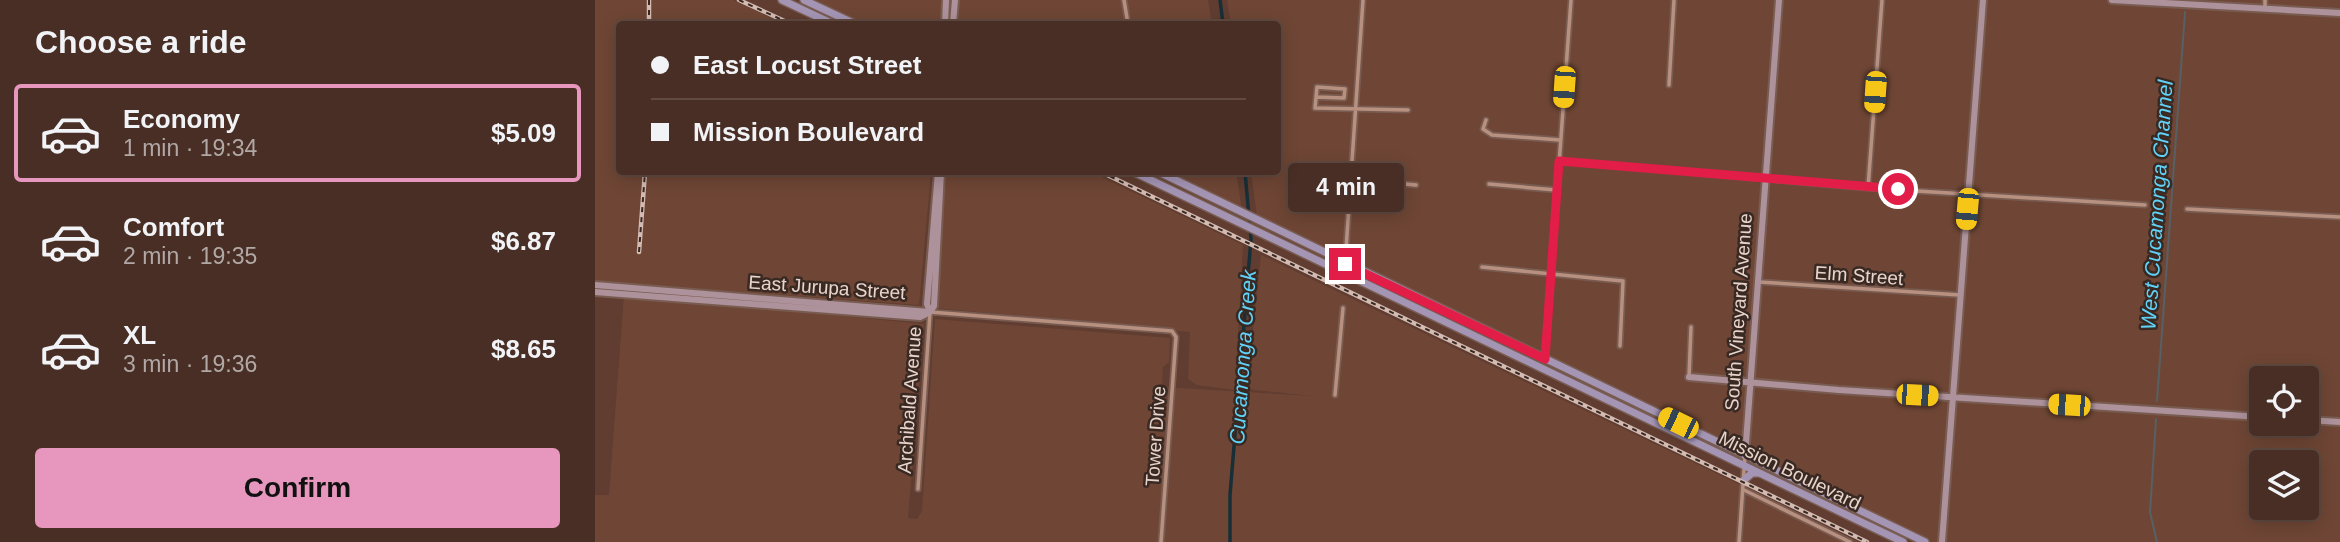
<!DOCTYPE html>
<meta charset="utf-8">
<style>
:root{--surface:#482e24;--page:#4f362c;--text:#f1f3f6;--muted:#b1a8a6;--line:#604a41;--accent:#e797bd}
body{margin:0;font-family:Arial,sans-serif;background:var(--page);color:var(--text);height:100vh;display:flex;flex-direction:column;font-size:26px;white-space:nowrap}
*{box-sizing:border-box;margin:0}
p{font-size:23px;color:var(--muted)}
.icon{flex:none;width:38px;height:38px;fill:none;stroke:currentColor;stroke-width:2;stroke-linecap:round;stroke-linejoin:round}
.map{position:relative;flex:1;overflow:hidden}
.drawer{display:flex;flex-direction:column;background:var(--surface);width:595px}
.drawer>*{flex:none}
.hud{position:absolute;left:21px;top:21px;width:665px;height:154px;border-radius:7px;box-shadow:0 4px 18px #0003,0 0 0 2px var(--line);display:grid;align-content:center;height:154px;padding:0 35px;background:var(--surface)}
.controls{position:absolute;left:1654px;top:366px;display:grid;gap:14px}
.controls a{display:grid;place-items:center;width:70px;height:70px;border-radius:7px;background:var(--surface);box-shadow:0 4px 18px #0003,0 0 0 2px var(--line);font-size:35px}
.end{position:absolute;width:32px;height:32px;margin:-16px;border:9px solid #e11d48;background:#fff;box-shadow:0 0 0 4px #fff}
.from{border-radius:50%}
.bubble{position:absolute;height:49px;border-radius:7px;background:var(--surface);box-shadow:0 4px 18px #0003,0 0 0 2px var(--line);font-size:23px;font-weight:800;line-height:49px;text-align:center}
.car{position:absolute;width:21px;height:42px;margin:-21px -10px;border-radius:9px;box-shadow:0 0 5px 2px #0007;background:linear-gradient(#f5c518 24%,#345 0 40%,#f5c518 0 76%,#345 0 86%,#f5c518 0)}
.hud b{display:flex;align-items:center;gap:24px;height:66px;font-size:26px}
.hud b+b{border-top:2px solid var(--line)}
.hud i{width:18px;height:18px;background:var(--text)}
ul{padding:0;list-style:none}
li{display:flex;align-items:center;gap:21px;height:98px;margin:0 14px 10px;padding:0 21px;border:4px solid transparent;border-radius:7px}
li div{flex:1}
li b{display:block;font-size:26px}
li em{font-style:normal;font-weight:800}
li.active{border-color:var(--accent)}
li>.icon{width:63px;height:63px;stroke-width:1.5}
h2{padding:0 35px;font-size:32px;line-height:84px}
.cta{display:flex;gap:14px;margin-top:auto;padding:14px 35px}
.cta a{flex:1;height:80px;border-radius:7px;background:var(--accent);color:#111;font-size:28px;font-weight:800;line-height:80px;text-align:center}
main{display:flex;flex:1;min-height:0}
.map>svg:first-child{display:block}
</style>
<main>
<section class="drawer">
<h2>Choose a ride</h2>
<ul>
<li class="active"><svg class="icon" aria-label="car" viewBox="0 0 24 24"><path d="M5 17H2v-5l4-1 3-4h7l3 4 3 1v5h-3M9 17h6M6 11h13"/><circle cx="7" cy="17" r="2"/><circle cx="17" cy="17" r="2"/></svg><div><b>Economy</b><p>1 min · 19:34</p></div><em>$5.09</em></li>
<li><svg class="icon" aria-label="car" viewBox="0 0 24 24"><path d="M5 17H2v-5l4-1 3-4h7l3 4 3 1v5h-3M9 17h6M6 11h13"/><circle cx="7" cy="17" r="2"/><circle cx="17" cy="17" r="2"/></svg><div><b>Comfort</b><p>2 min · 19:35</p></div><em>$6.87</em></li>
<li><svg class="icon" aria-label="car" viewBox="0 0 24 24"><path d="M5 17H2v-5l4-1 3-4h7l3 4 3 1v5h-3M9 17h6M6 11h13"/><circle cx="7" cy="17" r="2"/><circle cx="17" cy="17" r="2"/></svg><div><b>XL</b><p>3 min · 19:36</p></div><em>$8.65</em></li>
</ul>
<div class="cta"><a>Confirm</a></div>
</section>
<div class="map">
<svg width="1745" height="542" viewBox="0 0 1745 542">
<rect width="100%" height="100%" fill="#603d30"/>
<path fill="#6f4635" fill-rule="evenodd" d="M0,0h138l51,24h-165v148h312l-12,133 -324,-24z
M220,0h127l-1,24h-77z
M364,0h249l4,24h-255z
M632,0h1113v542h-408l-675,-326 -6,-44h26v-148h-46zM1666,378h46v46h-46zM1666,462h46v46h-46z
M351,172h145l152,73 -8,145 -38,-5 -9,-6 2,-47 -254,-24z
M569,172h72l6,38z
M666,255l598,287h-1264v-47h14l15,-200 300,29 -16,194 9,1 5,-8 13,-192 235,19 -1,24 -6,5 -1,20 151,9 -66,-7z"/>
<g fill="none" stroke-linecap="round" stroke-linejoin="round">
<path stroke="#576063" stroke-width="2" d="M1562,401l28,-389
M1561,419l-6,93 7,30"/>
<path stroke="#182f37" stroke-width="3.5" d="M625,0l3,24
M635,542v-47l21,-256 -6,-67"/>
<defs>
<path id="street" d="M529,0l4,24
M1670,9v-9
M1074,85l5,-85
M721,97l28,1 1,-9 -28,-2 -2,21 93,2
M891,120l-3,9 9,6 68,5
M964,161l309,27 277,17
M756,179l65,6
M894,184l67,6
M1273,188l14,-188
M1592,209l153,8
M887,267l141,14 -3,65
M746,271l4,-7 18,-264
M1164,282l201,13
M950,357l26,-357
M1094,377l2,-50
M740,395l8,-87
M323,489l12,-177 242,19 4,6 -15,205
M1149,490l106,52
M1144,542l6,-86"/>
<path id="secondary" d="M1517,0l228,13
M350,24l1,-24
M358,24l2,-24
M0,285l334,27
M0,292l325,25 10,-5
M335,312l-3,-8 11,-132
M335,312l4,-6 7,-134
M1094,377l150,13 422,27
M1712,420l33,2
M1150,456l34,-456
M1347,542l41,-542"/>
<path id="primary" d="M187,0l51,24
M209,0l51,24
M539,172l769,370
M564,172l766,370
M1149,480l8,-7h6"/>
</defs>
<use href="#street" stroke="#795c51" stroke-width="7"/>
<use href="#secondary" stroke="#795c51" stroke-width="10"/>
<use href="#primary" stroke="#795c51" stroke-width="10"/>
<use href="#street" stroke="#b89080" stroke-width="3.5"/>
<use href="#secondary" stroke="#ae929b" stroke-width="6"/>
<use href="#primary" stroke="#a495b5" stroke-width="7"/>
<defs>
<path id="rail" d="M54,0v24
M144,0l52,24
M506,172l766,370
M44,252l6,-80"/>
</defs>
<use href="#rail" stroke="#d3bbb2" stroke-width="4.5"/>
<use href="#rail" stroke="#392923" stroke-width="2" stroke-dasharray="5" stroke-linecap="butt"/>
</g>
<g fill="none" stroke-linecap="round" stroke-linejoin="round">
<path stroke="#e11d48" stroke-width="9" d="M750,264l200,95 14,-198 339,28"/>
</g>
<g text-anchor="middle" stroke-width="5" stroke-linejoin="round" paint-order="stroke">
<g font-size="19" fill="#e9d4cb" stroke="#392923">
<text transform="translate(1264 275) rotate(4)" y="7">Elm Street</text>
<text transform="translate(232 287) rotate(4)" y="7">East Jurupa Street</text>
<text transform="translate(1143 312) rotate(-86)" y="7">South Vineyard Avenue</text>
<text transform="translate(314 400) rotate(-86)" y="7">Archibald Avenue</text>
<text transform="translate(560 436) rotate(-86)" y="7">Tower Drive</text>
<text transform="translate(1195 470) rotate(26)" y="7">Mission Boulevard</text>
</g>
<g font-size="21" font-style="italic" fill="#62d3f8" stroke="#392923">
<text transform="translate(1562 205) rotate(-86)" y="7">West Cucamonga Channel</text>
<text transform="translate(648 357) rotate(-86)" y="7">Cucamonga Creek</text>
</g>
</g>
</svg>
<div class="controls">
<a><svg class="icon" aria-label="locate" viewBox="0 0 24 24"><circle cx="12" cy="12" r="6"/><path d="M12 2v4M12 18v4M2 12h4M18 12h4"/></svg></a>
<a><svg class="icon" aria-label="layers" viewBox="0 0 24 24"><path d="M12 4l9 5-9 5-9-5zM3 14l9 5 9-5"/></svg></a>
</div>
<i class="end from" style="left:1303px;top:189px"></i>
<i class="end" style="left:750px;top:264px"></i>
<div class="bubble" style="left:693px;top:163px;width:116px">4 min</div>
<i class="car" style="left:969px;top:87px;rotate:184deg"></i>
<i class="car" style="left:1280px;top:92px;rotate:184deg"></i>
<i class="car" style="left:1372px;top:209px;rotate:185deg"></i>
<i class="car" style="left:1322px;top:395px;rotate:93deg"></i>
<i class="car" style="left:1474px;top:405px;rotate:274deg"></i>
<i class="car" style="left:1083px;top:423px;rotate:296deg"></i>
<div class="hud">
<b><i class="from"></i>East Locust Street</b>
<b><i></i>Mission Boulevard</b>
</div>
</div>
</main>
